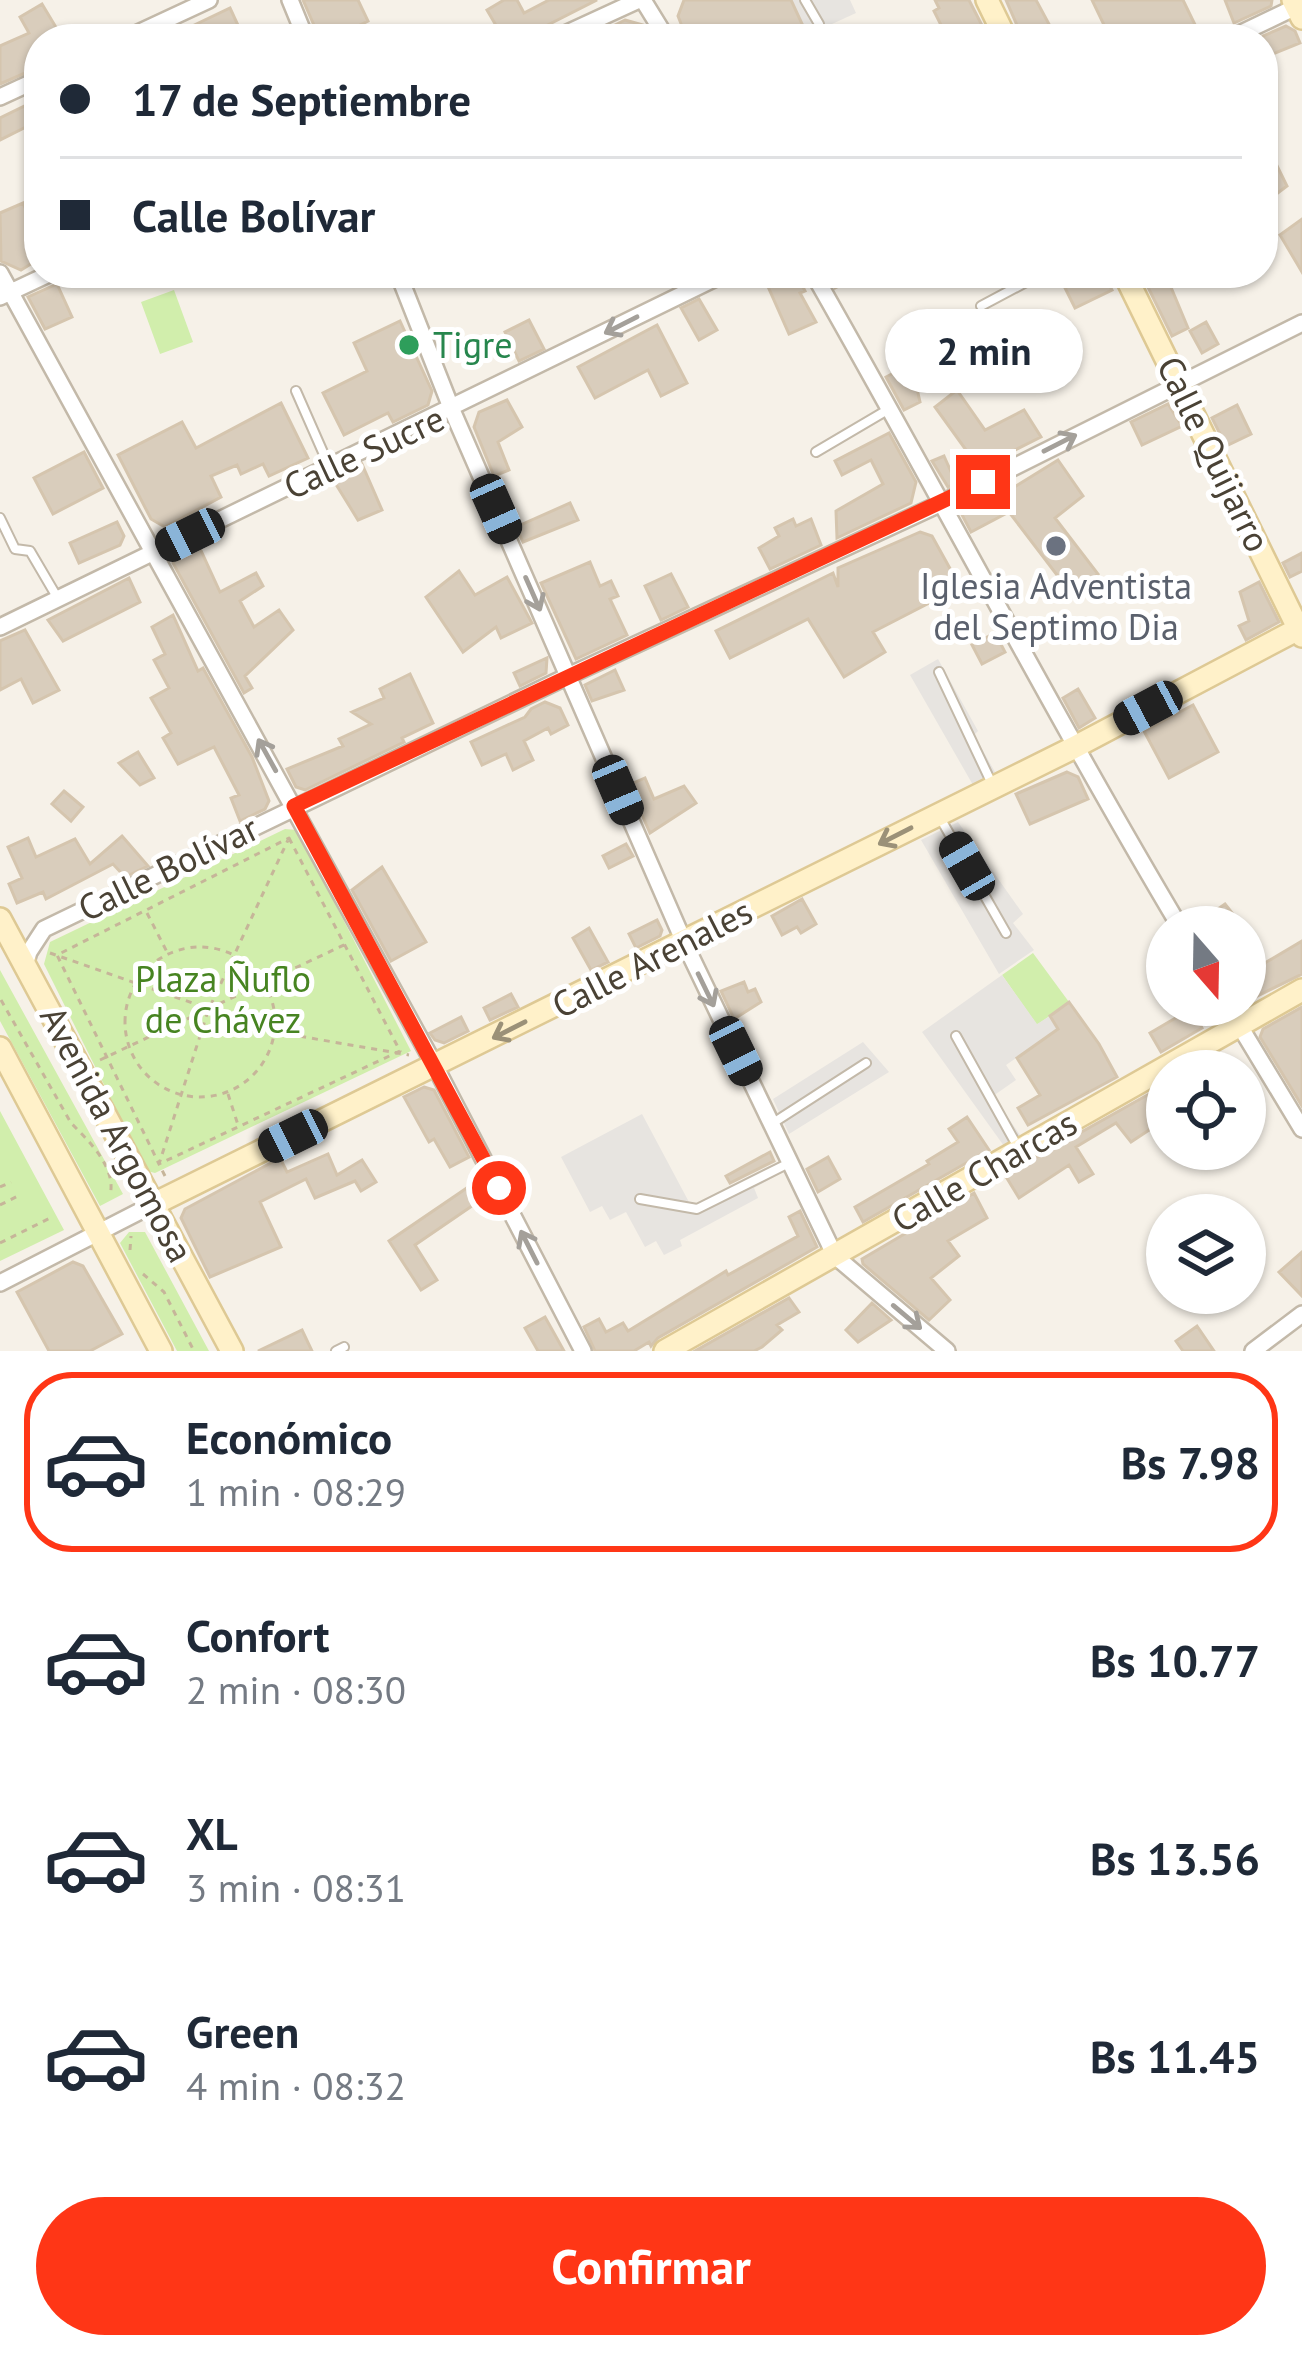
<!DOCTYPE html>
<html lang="es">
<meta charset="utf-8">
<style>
:root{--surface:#fff;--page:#f6f6f7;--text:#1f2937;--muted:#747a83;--line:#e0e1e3;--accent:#ff3616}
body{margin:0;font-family:"PT Sans",sans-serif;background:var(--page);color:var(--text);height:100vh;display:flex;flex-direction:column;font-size:45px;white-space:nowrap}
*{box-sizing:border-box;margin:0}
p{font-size:39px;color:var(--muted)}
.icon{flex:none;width:66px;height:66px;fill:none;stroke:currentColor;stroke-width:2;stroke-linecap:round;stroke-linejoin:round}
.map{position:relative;height:1351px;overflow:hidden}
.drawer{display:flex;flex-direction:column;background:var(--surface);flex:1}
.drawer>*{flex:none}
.banner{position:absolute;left:24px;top:24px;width:1254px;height:264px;border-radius:48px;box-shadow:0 3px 9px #0004;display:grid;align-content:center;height:264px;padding:0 36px;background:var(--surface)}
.needle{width:78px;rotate:160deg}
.tools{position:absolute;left:1146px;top:906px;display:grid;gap:24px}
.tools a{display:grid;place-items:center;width:120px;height:120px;border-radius:50%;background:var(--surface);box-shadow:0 3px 9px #0004;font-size:60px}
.end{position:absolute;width:54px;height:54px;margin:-27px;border:15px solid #ff3616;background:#fff;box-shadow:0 0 0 6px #fff}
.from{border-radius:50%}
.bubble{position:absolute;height:84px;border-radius:42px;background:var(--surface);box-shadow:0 3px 9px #0004;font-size:39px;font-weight:700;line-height:84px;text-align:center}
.car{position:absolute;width:36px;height:72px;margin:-36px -18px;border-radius:15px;box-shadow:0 0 9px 3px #0007;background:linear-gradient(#222 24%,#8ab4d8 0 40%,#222 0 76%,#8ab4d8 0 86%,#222 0)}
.banner b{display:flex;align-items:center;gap:42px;height:114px;font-size:45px}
.banner b+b{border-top:3px solid var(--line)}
.banner i{width:30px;height:30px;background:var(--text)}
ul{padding:21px 0 0;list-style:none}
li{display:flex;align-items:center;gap:36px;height:180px;margin:0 24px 18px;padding:0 12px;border:6px solid transparent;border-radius:48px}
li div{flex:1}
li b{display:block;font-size:45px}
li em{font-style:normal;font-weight:700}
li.on{border-color:var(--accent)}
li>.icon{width:108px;height:108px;stroke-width:1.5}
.action{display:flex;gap:24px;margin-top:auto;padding:24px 36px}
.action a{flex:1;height:138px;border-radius:72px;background:var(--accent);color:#fff;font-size:48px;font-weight:700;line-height:138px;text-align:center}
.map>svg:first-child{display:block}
</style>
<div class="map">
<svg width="1302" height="1351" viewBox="0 0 1302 1351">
<rect width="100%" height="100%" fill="#f6f1e8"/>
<path fill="#d1eeac" d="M174,290l19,52 -33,12 -19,-52z
M285,829l12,1 114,221 -256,122 -8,-2 -103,-207 6,-22z
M1033,953l36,49 -32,23 -35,-50z
M0,970l123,224 -23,12 -100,-185z
M0,1111l64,119 -64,31z
M129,1232h16l64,119h-32l-57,-108z"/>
<path fill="#e7e4e0" d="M791,0h59l6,13 -48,22z
M938,659l40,72 -4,4 21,37 -22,13 -63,-110z
M958,822l65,92 -10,9 21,27 -35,24 -78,-134z
M1002,975l35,49 13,-8 8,13 -52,36 10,15 -23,16 27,39 -16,11 -82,-114z
M863,1042l26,30 -100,62 -16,-35z
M642,1114l48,90h11l77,-42 5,10 -29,16 4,10 -78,42 2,6 -18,9 -8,-14 -11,6 -19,-35 -16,8 -8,-14 -12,6 -29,-55z"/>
<path fill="#d9cdbc" stroke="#d5c5ae" stroke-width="3" d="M303,0h55l10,21 -36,18h-12z
M504,0h13l7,13 25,-13h48l-77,39h-16l-17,-29z
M684,0h107l13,28 -22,11h-95l-9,-23z
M935,0h34l20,39h-41l-14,-28 5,-3z
M1006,0h30l21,39h-34z
M1092,0h91l19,39h-118l22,-10z
M1225,0h47l-1,6 -37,17z
M42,4l21,35h-24v28l-39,17v-38l29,-13 -9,-16z
M230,8l12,26 -12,5h-65z
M625,20l18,5 4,9 -10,5h-50z
M1286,26l9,5 5,12 -37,15v-22z
M39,99v45l-9,-19 -30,15v-22z
M1263,137l24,49 -24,18z
M23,203l9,20 7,-3v39l-18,11 -20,-9 -1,-48z
M1302,219v53l-22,-37z
M762,273h34l9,18 -5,2 16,29 -27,12z
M827,273h38l-30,15z
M1095,273h8l9,17 -37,18 -10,-20z
M1141,273h24l23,55 -16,8z
M57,284l15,33 -27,12 -17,-32z
M699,299l18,31 -18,10 -18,-32z
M529,320l15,29 -25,12 -14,-29z
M400,321l32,70 -4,14 -35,17 -5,-9 -44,22 -21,-42 44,-22 -13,-28z
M1206,322l12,22 -16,9 -12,-22z
M657,325l30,58 -26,13 -13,-26 -53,28 -17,-31z
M899,370l18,19 3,13 -16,8 -18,-33z
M957,390l28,40 39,-20 17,27 -62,31 -44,-61z
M507,400l15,27 -24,15 11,28 -15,6 -20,-49 5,-15z
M281,403l27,55 -39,18 -6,-12 -22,10 -4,-9 -26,11 10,21 -56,30 -14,-8 -33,-64 64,-33 14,26z
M1168,404l14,22 -40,19 -11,-23z
M1237,405l14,29 -25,12 -14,-28z
M889,433l27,49 -5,21 -74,35 -1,-27 47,-27 -12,-24 -29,15 -7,-14z
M84,452l19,36 -50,26 -19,-36z
M944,456l12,27 -8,4 -16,-26z
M1058,460l25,36 -28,22 43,56 -25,22 -64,-84 -38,20 -10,-19 24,-12 2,3z
M362,464l20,46 -24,10 -26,-42z
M570,503l8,17 -55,22 -7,-15z
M793,519l3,7 15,-7 10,26 -51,24 -11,-21 20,-12 -4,-8z
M117,522l7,14 -4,9 -41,18 -9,-20z
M920,532l12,4 31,56 -20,12 -4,-6 -66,34 12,20 -41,25 -36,-58 -78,39 -14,-27 117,-58 5,14v-19z
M198,544l22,48 36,-19 7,13 -23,15 14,26 25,-17 14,20 -48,46 7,12 -8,5 -71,-130 6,-10z
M1302,553v18l-12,6 -7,-14z
M590,562l10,24 11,-5 7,15 -8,3 17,36 -51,24 -35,-76z
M459,571l16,24 32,-18 25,46 -31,15 -5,-11 -33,25 -37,-55z
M671,574l17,33 -27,13 -16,-34z
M129,578l11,24 -77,39 -15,-21z
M1259,582l20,40 -33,18 -7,-14 10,-5 -9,-29z
M173,615l25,56 5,-3 49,89 17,44 -4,8 -25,12 -9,-23 8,-3 -25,-48 -36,17 -15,-26 8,-5 -20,-35 18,-10 -15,-28 11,-6 -13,-27z
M25,630l34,60 -26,13 -12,-24 -21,11v-49z
M995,633l10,19 -23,12 -10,-19z
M547,658l-1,15 -26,13 -6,-13z
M615,670l9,20 -32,11 -7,-16z
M410,674l23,49 -31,15 2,4 -99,48 -9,-3 -9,-18 56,-23 -4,-7 32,-15 -19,-12 32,-14 -4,-9z
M1078,689l17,29 -16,10 -16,-30z
M545,702l15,6 8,17 -17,9 -3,-6 -24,13 9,19 -20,10 -7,-16 -24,11 -11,-23 54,-25 6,-8z
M1193,705l25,47 -49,26 -25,-47z
M138,752l16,26 -14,7 -21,-22z
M1067,772l11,5 10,22 -58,25 -14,-30z
M645,778l9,21 30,-13 12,17 -46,30 -21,-48z
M64,791l19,16 -12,14 -19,-17z
M122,836l26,30 -23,11 -12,-13 -67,35 -3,-7 -26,11 -8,-19 13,-6 -14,-31 20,-9 8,19 39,-18 15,25z
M626,844l7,12 -24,12 -6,-12z
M382,867l44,75 -35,19 -39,-71z
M802,899l14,25 -15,9 -4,-6 -15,8 -10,-19z
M1225,904l11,14 -13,9h-31z
M657,920l5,10 -2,6 -24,12 -7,-14z
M589,928l19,34 -17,8 -18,-32z
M1302,941v33l-57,28v-35l10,-6 3,6z
M744,982l4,10 7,-3 6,13 -27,17 -13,-28z
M511,994l7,13 -28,13 -6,-12z
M1069,1002l30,42 18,33 -89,48 -10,-17 22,-13 -23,-37 41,-29 -8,-13z
M1302,1007v99l-42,-69 3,-8z
M1191,1009l11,19 -41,24 -11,-19z
M461,1017l7,14 -24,12 -9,-3 -5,-7z
M1167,1084v16l-18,11 9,13 -27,18 -15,-19 -40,24 17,27 -14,8 -10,-17 -50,33 -14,-23z
M424,1087l10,3 35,67 -19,10 -16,-28 -5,3 -25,-45z
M967,1117l22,33 -126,72 -8,-15 74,-43 -2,-3 31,-19 -9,-13z
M770,1152l4,9 -44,22 -4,-7z
M328,1154l9,21 25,-15 14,22 -15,9 -6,-10 -40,17 -9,-19 -46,23 21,45 -71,30 -29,-59 4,-9 95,-51 7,14z
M828,1157l12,22 -22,13 -11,-23z
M480,1179l8,16 -73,50 22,35 -16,10 -32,-49z
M974,1193l13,25 -39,23 11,15 -28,22 19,22 -21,20 -66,-56 -1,-5z
M800,1211l17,36 -159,91 -7,8 -2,-4 -15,9h-39l-11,-24 15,-8 7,13 17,-9 5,8 98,-60 2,4 70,-39 -9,-19z
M1302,1252v44l-23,-24z
M73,1262l10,4 39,68 -32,17h-41l-32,-59z
M789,1298l10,14 -22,13 5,5 -20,17 -8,4h-59z
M872,1303l19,17 -33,22 -12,-12z
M545,1317l19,34h-26l-13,-23z
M1197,1326l17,25h-31l-7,-10z
M302,1330l10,21h-54z"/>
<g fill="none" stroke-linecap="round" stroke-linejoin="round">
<defs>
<path id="lane" d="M805,0l14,24
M981,306l62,-33
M296,391l33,75
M816,452l73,-43
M0,518l15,31 15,2 27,46
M939,672l54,114
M939,816l67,117
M956,1036l63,113
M773,1123l93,-60
M640,1199l57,10 92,-46
M336,1351l8,-4"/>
<path id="street" d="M290,0l16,39
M643,0l24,39
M125,39l84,-39
M554,39l85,-39
M1229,39l73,-35
M0,97l39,-18
M0,273l435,793 148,285
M398,273l54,137 232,532 151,314 112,95
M813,273c124,217 239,439 367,654
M0,297l51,-24
M0,627l726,-354
M25,965l4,-13 15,-23 524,-253 376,-174 358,-179
M1227,1005l75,124
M0,1283l154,-79
M1253,1351l49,-37"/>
<path id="secondary" d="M987,0l19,39
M1293,0l9,18
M1124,273l178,363
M0,919l232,432
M0,1048l161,303
M154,1204l919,-456 229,-121
M665,1351l637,-361"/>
</defs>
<use href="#lane" stroke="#c3b9a9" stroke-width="12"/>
<use href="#street" stroke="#c3b9a9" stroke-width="20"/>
<use href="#secondary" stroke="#dec994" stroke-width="26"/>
<path stroke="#c6b599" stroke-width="3" stroke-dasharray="6 6" stroke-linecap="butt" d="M289,838l111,213 -241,113 -102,-209z
M147,913l20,39
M125 1022a75 75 0 1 1 150 0a75 75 0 1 1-150 0Z
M50,953l225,79 134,23
M1,1000l70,123c17,17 46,45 39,72
M100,1060l246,-116
M228,1094l10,31
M165,1176l-6,-12 49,-153 80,-171
M0,1187l11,-5
M0,1205l20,-10
M0,1243l50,-25
M130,1250l1,-14
M143,1274l21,18 30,59"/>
<use href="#lane" stroke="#fff" stroke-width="8"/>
<use href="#street" stroke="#fff" stroke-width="15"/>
<use href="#secondary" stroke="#fff1c9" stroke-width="21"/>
</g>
<defs><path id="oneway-shaft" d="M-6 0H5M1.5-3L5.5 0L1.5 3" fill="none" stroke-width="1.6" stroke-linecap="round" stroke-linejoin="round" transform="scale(3)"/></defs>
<g stroke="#a4a09a">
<use href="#oneway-shaft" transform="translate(621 325) rotate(153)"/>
<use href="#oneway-shaft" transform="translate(1060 443) rotate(-27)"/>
<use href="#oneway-shaft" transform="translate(533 594) rotate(66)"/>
<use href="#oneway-shaft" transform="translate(267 755) rotate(-119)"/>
<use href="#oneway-shaft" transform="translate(706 990) rotate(64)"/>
<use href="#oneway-shaft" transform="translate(529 1247) rotate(-117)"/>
<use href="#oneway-shaft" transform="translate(907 1317) rotate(40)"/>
</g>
<g stroke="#9b9178">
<use href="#oneway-shaft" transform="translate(895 836) rotate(153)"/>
<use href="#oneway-shaft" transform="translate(509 1030) rotate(153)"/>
</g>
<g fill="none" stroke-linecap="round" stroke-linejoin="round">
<path stroke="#ff3616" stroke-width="15" d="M499,1188l-205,-382 689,-324"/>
</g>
<circle fill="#2e9e5b" stroke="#fff" stroke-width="4.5" cx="409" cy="345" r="12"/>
<circle fill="#6b7280" stroke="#fff" stroke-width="4.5" cx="1056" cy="546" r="12"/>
<g text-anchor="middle" stroke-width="10" stroke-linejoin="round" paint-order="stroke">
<g font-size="36" fill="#27864d" stroke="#fff" text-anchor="start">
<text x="433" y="358">Tigre</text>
</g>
<g font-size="36" fill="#4a4235" stroke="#fff">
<text transform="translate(364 452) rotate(-25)" y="13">Calle Sucre</text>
<text transform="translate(1214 454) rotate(64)" y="13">Calle Quijarro</text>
<text transform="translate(168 868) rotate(-26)" y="13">Calle Bolívar</text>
<text transform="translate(652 958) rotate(-27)" y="13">Calle Arenales</text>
<text transform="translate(117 1134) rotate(62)" y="13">Avenida Argomosa</text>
<text transform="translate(984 1171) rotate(-30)" y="13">Calle Charcas</text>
</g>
<g font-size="36" fill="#5b616d" stroke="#fff">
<text x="1056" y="599">Iglesia Adventista<tspan x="1056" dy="41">del Septimo Dia</tspan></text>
</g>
<g font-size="36" fill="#478421" stroke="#fff">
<text x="223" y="992">Plaza Ñuflo<tspan x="223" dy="41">de Chávez</tspan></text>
</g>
</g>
</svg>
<div class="tools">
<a><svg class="needle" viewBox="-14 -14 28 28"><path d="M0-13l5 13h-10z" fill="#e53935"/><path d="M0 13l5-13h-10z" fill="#747a83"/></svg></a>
<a><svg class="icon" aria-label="locate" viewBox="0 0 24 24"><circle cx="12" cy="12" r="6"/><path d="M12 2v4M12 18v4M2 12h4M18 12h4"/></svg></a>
<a><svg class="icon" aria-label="layers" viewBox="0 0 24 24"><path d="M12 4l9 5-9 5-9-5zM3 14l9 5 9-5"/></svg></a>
</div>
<i class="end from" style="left:499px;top:1188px"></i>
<i class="end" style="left:983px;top:482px"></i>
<div class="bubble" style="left:885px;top:309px;width:198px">2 min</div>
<i class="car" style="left:496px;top:509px;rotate:156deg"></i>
<i class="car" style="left:190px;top:535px;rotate:244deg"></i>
<i class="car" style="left:1148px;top:708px;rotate:242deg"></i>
<i class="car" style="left:618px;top:790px;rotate:157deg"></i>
<i class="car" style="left:967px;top:866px;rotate:330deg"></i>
<i class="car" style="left:736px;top:1051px;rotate:154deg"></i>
<i class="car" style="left:293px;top:1136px;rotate:244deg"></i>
<div class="banner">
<b><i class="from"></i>17 de Septiembre</b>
<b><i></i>Calle Bolívar</b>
</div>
</div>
<section class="drawer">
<ul>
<li class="on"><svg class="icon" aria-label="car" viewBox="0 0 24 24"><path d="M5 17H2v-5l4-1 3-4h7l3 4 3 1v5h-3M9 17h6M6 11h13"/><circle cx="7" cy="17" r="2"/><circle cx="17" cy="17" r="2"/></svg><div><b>Económico</b><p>1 min · 08:29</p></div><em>Bs 7.98</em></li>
<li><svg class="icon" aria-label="car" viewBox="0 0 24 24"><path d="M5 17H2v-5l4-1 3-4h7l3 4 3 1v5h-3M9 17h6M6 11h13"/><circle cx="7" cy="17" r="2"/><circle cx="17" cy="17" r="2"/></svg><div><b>Confort</b><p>2 min · 08:30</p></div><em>Bs 10.77</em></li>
<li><svg class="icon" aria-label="car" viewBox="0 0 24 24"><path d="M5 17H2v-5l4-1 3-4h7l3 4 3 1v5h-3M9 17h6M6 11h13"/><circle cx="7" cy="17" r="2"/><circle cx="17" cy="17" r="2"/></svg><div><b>XL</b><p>3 min · 08:31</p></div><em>Bs 13.56</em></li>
<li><svg class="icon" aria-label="car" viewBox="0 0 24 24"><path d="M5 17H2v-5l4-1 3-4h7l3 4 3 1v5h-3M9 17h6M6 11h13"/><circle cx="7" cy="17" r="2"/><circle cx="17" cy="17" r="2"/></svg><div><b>Green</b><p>4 min · 08:32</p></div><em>Bs 11.45</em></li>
</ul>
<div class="action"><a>Confirmar</a></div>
</section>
